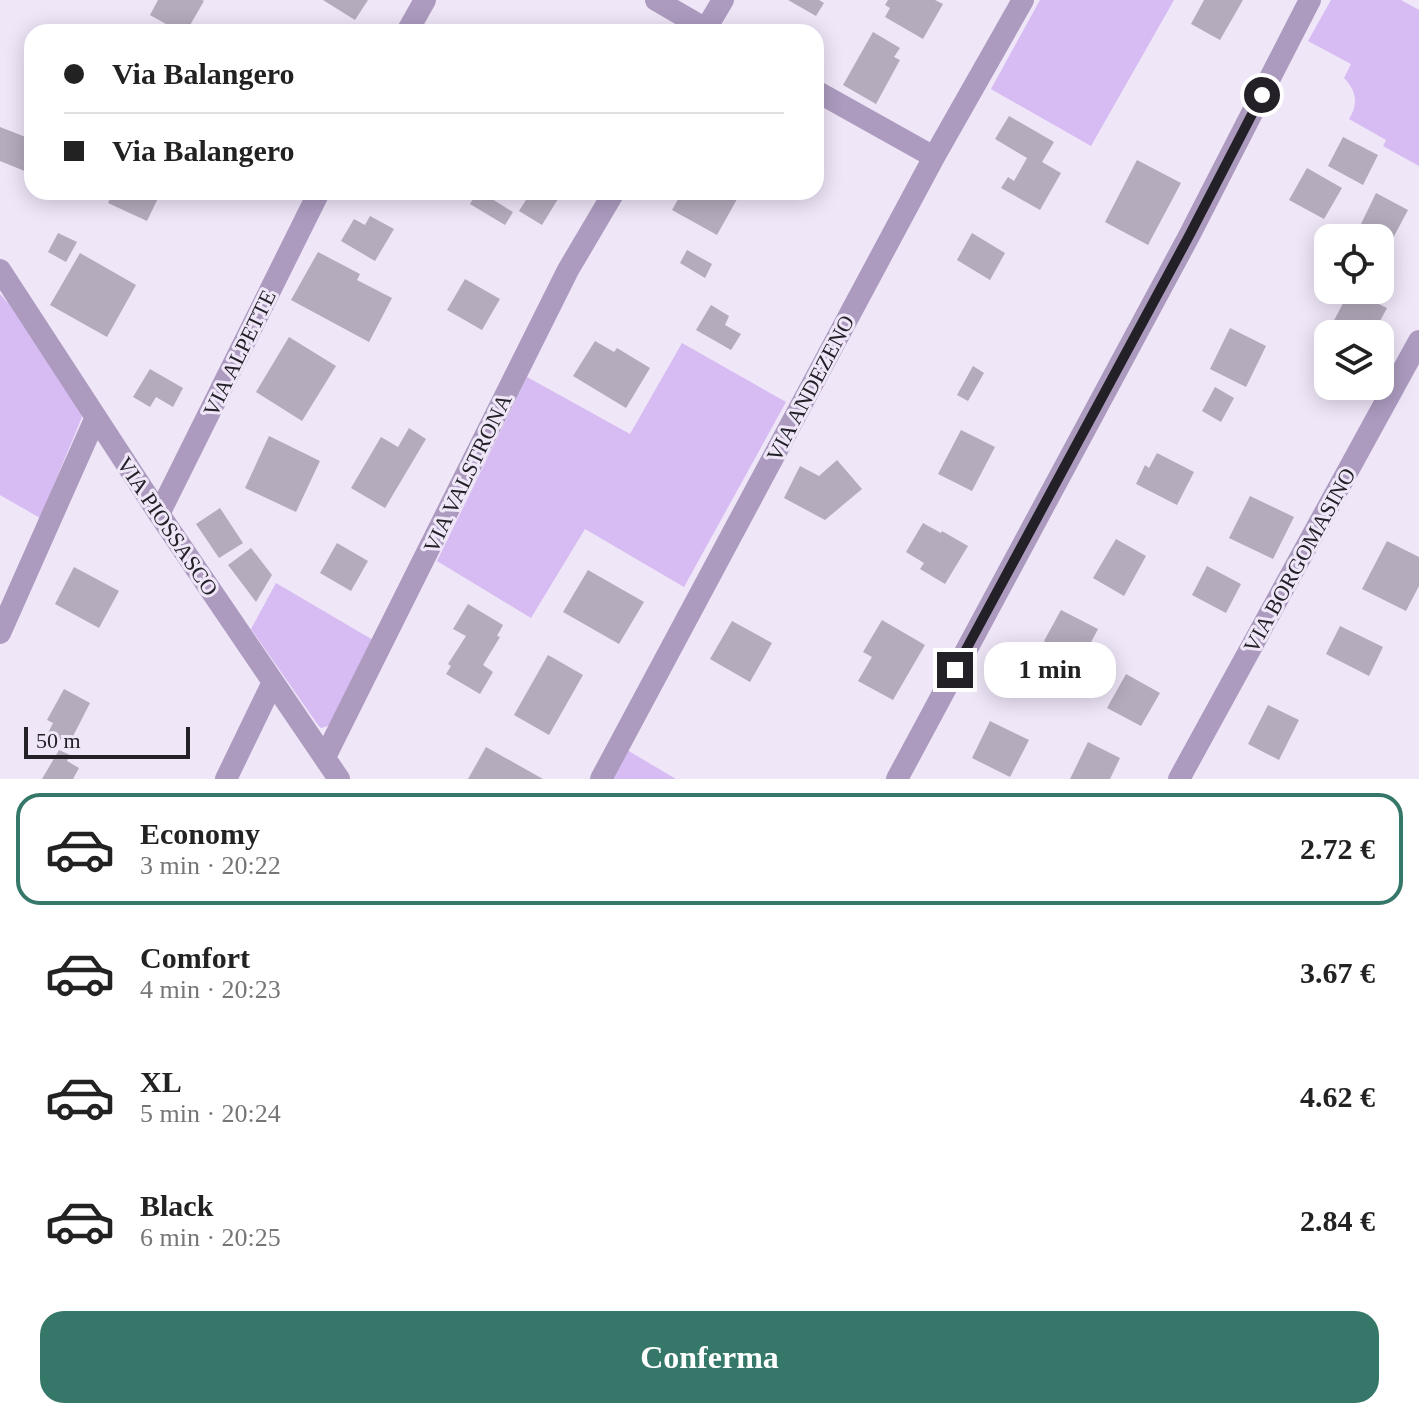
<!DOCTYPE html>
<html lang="it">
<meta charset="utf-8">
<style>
:root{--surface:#fff;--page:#f6f6f6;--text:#222;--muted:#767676;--line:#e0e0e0;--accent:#357768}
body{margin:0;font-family:Georgia,serif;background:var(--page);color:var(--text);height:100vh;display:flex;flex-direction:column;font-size:30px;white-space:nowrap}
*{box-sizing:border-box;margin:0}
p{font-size:26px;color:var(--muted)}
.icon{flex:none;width:44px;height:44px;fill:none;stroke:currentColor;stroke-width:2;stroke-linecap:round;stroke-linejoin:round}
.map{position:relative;height:779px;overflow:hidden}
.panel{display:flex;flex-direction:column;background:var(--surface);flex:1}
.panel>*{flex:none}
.top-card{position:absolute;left:24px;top:24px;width:800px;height:176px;border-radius:24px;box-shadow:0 4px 20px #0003;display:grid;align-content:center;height:176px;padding:0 40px;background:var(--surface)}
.fabs{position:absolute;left:1314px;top:224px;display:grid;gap:16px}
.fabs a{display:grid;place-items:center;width:80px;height:80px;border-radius:16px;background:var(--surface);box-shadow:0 4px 20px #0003;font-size:40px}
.scale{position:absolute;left:24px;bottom:20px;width:166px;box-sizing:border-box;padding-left:8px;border:4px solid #232027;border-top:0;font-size:22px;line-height:28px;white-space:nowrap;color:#232027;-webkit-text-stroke:6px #efe6f8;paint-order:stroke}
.end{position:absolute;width:36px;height:36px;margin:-18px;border:10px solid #232027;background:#fff;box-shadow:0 0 0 4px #fff}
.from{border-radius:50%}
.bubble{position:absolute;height:56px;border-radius:24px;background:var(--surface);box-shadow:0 4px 20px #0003;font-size:26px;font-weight:800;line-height:56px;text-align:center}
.top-card b{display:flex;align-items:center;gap:28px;height:76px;font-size:30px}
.top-card b+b{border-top:2px solid var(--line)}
.top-card i{width:20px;height:20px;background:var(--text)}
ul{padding:14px 0 0;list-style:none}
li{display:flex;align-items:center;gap:24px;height:112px;margin:0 16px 12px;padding:0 24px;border:4px solid transparent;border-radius:24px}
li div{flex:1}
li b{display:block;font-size:30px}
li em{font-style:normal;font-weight:800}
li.selected{border-color:var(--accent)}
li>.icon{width:72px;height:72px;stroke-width:1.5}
.button{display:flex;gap:16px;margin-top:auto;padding:16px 40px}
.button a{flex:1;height:92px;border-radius:24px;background:var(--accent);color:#fff;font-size:32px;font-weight:800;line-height:92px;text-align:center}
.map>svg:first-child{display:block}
</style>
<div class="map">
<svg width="1419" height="779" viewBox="0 0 1419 779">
<rect width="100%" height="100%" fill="#efe6f8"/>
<path fill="#d7bbf3" d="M1040,0h134l-83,146 -100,-57z
M1331,0h70l18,10v156l-36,-20 3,-6 -37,-21c10,-15 7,-29 -5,-41l7,-14 -43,-23z
M0,294l9,10 71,107 2,6 -42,101 -40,-23z
M682,343l104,59 -102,185 -99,-58 -54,89 -94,-57 90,-184 103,57z
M276,583l97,57 -42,83 -3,3 -7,2 -3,-3 -67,-96z
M627,750l49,29h-64z"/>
<path fill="#b4abbc" d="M158,0h44l2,1 -18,31h-6l-30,-17z
M323,0h45l-13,20z
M788,0h31l5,3 -8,13z
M888,0h47l8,4 -20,35 -38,-22 5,-9 -5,-3z
M1204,0h39l-23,40 -29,-16z
M873,32l27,16 -6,9 6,3 -24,44 -33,-19z
M1009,116l45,26 -12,20 19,11 -21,37 -39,-22 7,-11 6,4 13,-23 -32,-19z
M0,127l28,11 4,-9v45l-32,-13z
M1343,137l35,18 -15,30 -35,-19z
M1137,160l44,23 -33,62 -43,-23z
M1307,168l35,20 -18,31 -35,-19z
M113,192h48l-14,29 -39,-18z
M477,192h9l8,4 -2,3 21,13 -8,13 -35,-21z
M531,192l30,2 -19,31 -23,-14z
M682,192h59l-24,43 -45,-25z
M1376,193l32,17 -16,30 -31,-16z
M370,216l24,13 -19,32 -34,-20 13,-22 11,6z
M58,233l19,9 -11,20 -18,-10z
M972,233l33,20 -15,27 -33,-20z
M687,250l25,14 -7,14 -25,-15z
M318,252l42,22 -3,6 35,18 -23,44 -78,-42z
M80,253l56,32 -29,52 -57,-32z
M465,279l35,20 -18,31 -35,-20z
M1350,290l37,18 -14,26h-32l-11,-6z
M711,305l18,11 -4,9 16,9 -10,16 -35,-20z
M1230,328l36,18 -20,41 -36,-18z
M289,337l47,29 -34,55 -46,-29z
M595,341l19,11 3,-4 33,20 -24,40 -53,-32z
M973,366l11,7 -16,28 -11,-6z
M150,369l33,19 -10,19 -17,-10 -6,10 -17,-10z
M1215,387l19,11 -13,24 -19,-11z
M409,428l17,11 -41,69 -34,-20 30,-51 17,10z
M961,430l34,17 -23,44 -34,-17z
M269,436l51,25 -24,51 -51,-24z
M1157,453l37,19 -17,33 -41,-21 9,-19 4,3z
M837,460l25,29 -37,31 -41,-22 16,-32 19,10z
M1250,496l44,21 -21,42 -44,-21z
M220,508l23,35 -24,15 -23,-34z
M923,523l18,10 1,-2 26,15 -23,38 -25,-15 4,-6 -18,-11z
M1116,539l30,17 -22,40 -31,-18z
M1387,541l32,16v29l-13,25 -44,-22z
M337,543l31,18 -17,30 -31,-18z
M251,548l21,27 -16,27 -28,-37z
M1207,566l34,18 -15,29 -34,-18z
M74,567l45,24 -20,37 -44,-24z
M588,570l56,32 -25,42 -56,-32z
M468,604l35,21 -6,11 3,1 -17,28 10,7 -13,22 -34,-20 5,-8 -3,-2 18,-28 -13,-7z
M1061,610l37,19 -17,32 -37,-20z
M882,620l43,25 -32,55 -35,-19 14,-24 -9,-5z
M732,621l40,22 -22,39 -40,-23z
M1340,626l43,21 -14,29 -43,-22z
M548,655l35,20 -34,60 -35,-20z
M1126,674l34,19 -19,33 -34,-18z
M64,689l26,14 -21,41 -21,-11 5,-10 -6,-3z
M1268,705l31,15 -20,40 -31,-16z
M990,721l39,19 -19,37 -38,-19z
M1088,742l32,16 -10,21h-40z
M486,747l57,32h-75z
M59,750l11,5 -3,6 12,7 -6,11h-31z"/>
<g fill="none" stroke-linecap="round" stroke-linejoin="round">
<path stroke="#ac9bbf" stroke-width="22" d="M656,0l55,32
M407,32l18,-32
M704,32l19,-32
M816,91l118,66
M0,270l159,244 180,265
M159,514l160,-322
M0,633l96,-216
M325,757l243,-487 46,-78
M226,779l47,-97
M601,779l333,-622 89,-157
M897,779l292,-543 121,-236
M1179,779l240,-438"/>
</g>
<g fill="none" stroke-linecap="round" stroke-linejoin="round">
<path stroke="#232027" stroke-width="10" d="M955,670l234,-434 73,-141"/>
</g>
<g text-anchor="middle" stroke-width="6" stroke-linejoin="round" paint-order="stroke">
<g font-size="22" fill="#232027" stroke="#efe6f8">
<text transform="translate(239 353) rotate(-64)" y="8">VIA ALPETTE</text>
<text transform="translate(810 388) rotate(-62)" y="8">VIA ANDEZENO</text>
<text transform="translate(467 473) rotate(-64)" y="8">VIA VALSTRONA</text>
<text transform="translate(168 526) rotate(56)" y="8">VIA PIOSSASCO</text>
<text transform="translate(1299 560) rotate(-61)" y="8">VIA BORGOMASINO</text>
</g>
</g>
</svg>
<div class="fabs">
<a><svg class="icon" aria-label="locate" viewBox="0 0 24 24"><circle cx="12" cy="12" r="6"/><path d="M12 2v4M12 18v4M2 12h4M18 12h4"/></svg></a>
<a><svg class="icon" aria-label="layers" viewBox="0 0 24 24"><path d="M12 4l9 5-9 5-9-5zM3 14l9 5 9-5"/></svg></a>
</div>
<div class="scale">50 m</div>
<i class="end from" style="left:1262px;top:95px"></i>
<i class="end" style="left:955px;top:670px"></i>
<div class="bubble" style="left:984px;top:642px;width:132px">1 min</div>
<div class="top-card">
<b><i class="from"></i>Via Balangero</b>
<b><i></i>Via Balangero</b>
</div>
</div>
<section class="panel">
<ul>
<li class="selected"><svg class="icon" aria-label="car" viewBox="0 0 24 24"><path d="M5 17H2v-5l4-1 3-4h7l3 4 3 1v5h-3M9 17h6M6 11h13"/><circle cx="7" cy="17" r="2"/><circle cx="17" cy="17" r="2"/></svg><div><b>Economy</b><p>3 min · 20:22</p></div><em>2.72 €</em></li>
<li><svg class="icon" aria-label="car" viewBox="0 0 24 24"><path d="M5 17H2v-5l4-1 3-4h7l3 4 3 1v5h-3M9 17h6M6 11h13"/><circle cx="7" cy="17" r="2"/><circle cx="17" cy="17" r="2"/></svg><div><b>Comfort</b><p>4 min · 20:23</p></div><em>3.67 €</em></li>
<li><svg class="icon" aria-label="car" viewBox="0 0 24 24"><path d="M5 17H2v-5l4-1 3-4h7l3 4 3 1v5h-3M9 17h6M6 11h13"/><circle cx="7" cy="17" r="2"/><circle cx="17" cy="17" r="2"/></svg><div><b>XL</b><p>5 min · 20:24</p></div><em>4.62 €</em></li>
<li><svg class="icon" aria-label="car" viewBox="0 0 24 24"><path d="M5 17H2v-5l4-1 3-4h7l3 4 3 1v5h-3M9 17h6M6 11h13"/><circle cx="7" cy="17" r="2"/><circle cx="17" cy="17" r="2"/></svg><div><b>Black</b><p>6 min · 20:25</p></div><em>2.84 €</em></li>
</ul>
<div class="button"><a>Conferma</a></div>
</section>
